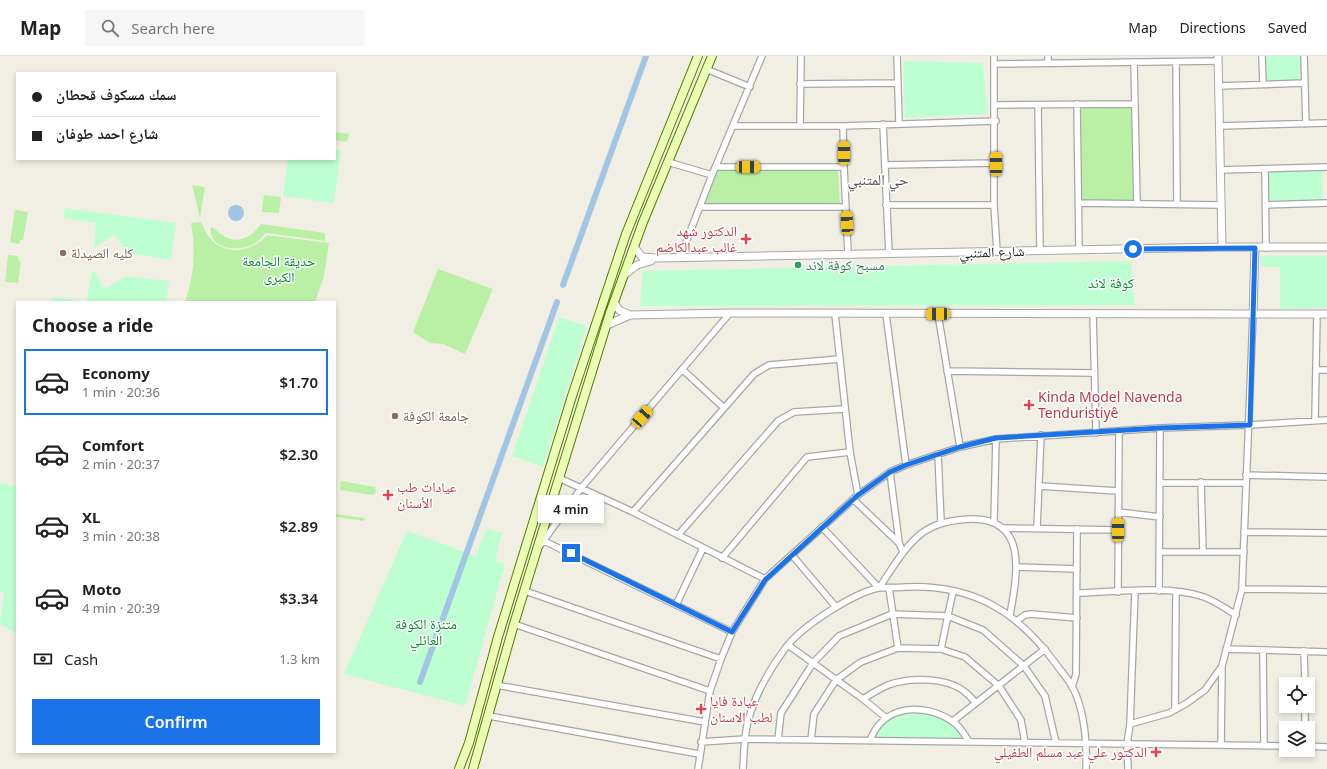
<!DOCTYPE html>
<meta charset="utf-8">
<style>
:root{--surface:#fff;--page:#f6f6f6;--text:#222;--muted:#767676;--line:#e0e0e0;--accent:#1a73e8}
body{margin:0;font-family:"Noto Sans","Noto Naskh Arabic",sans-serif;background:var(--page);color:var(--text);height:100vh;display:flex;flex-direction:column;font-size:15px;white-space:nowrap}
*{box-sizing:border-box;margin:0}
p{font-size:13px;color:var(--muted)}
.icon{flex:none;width:22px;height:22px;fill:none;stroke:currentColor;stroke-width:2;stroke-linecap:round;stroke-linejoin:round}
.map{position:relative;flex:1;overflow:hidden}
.side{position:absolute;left:16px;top:245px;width:320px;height:452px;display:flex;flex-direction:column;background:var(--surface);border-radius:0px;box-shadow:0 2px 6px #0003}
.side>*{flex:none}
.hud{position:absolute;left:16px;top:16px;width:320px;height:88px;border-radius:0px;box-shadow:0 2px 6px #0003;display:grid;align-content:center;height:88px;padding:0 16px;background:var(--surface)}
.fabs{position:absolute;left:1279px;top:621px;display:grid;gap:8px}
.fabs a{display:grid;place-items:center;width:36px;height:36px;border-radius:0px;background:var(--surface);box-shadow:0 2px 6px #0003;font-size:20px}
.end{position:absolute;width:18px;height:18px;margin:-9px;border:5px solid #1a73e8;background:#fff;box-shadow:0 0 0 2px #fff}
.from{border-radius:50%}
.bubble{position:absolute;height:28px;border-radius:0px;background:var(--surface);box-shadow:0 2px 6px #0003;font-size:13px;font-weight:600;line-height:28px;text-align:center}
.car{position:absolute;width:12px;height:24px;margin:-12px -6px;border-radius:5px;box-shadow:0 0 3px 1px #0007;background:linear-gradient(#f5c518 24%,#345 0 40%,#f5c518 0 76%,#345 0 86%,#f5c518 0)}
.hud b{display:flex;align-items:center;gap:14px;height:38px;font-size:15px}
.hud b+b{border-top:1px solid var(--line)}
.hud i{width:10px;height:10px;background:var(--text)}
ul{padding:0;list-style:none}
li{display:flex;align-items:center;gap:12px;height:66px;margin:0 8px 6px;padding:0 8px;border:2px solid transparent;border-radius:0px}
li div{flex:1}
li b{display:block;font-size:15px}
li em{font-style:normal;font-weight:600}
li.on{border-color:var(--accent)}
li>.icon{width:36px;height:36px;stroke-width:1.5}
h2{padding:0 16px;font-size:18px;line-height:48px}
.pay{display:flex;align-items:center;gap:10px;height:44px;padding:0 16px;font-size:15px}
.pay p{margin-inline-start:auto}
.button{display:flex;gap:8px;margin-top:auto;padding:8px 16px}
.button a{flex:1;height:46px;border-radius:0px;background:var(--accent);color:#fff;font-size:16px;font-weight:600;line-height:46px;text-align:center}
header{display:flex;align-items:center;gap:24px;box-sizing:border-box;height:56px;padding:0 20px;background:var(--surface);border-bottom:1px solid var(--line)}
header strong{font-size:19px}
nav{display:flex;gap:22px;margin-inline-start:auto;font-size:14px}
.search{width:280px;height:36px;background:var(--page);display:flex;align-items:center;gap:10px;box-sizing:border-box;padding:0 14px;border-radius:0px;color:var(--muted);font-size:15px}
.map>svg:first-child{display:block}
</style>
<header>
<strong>Map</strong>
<div class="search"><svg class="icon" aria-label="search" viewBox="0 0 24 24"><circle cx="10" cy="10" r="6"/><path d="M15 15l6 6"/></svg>Search here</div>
<nav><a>Map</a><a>Directions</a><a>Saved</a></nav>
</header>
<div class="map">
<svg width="1327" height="713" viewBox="0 0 1327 713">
<rect width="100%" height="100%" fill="#f1efe4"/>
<path fill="#baf0a5" d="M1132,51l1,93h-51l-1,-92z
M335,76l14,2 -2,8 -12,-2z
M838,114l2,35h-135l12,-34z
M192,129l13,2 -5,31z
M264,139l17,2 -2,16 -17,-1z
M15,154l13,2 -5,28h-3l-1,4 -9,-2z
M201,166c3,5 5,12 9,16 15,19 43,14 57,-3l62,8 -5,33 -9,26h-130c9,-26 11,-51 6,-79z
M261,168l64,9v8l-59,-8c-5,5 -10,11 -17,13 -16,6 -41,1 -38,-19 4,1 6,5 10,7 15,12 30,4 40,-10z
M8,199l10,1 1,5h2l-3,22 -13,-1z
M438,213l55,20 -28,65 -22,-10 -13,-1 -17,-11z
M341,425l34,6 1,6 -4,2 -32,-5z
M336,458l28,4 1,1 -1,2 -28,-4z"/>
<path fill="#bdffd1" d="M1266,0h34v24h-34z
M903,5l80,2 5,51 -83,4z
M335,94l6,1 -7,52 -51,-7 5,-37h47z
M1322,115l1,29 -54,1v-29z
M65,152l111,15 -5,37 -43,-7 -14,-18 -20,13 2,-25 -32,-5z
M1261,200h66v52l-47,1v-42h-19z
M1131,205l4,44 -495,1 3,-35z
M92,216h2l12,17 19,-13 44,5 -3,21h-80z
M53,241l29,4 3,1h-33z
M559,261l28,9 -44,141 -31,-11z
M0,427l17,3v148l-17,-10 4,-32 -4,-1z
M486,473l16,4 -7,28 10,3 -40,142 -121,-32 63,-143 69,25z
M912,655c23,2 42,8 54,30l-93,-1c9,-18 20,-24 39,-29z"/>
<path fill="#a1c5e2" d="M228 157a8 8 0 1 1 16 0a8 8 0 1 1-16 0Z"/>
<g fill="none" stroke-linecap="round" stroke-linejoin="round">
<path stroke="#a1c5e2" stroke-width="6" d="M563,229l83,-229
M420,626l137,-380"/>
<defs>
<path id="minor" d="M897,0l2,67
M994,0v149l3,47
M1048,0v7
M1262,0l1,28
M1304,0l2,68
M1134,6l3,142
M1176,6l1,142
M995,8l223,-3
M706,13l44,18
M800,28l97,-1
M1219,30l85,-3
M1077,48l2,146
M995,49l140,-1
M1038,49l2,146
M883,68l6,130
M734,70h109l153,-5
M800,70l1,-70
M843,70l1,41 4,87
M1220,70l107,-3
M668,106l44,13
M885,109l110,-2
M716,111h128
M1265,113l1,79
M1220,114l107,-3
M1079,147l142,2
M886,149h108
M1266,149l61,-2
M700,151h146
M680,202l32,-83 50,-119
M1093,257l3,120
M835,258l15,138 8,43
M886,258l20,151
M938,258l22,133
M683,314l40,37
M1316,314h11
M947,315l147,2
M1315,364l2,-106
M938,398l3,68
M890,416l9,70
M1246,419l81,2
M559,422l74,34 132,67
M1201,426l2,70
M1161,427h85
M1039,430l79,5
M853,443l46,44 4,9
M633,456l121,-138 15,-9 71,-6
M1118,456l42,5
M994,465l2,-82
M822,471l57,61c13,-19 25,-41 43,-55 15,-11 32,-13 49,-14 58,-1 46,57 39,96
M1004,472l114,2
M1037,472l4,-93
M1244,476l83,1
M678,479l100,-114 16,-9 50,-3
M544,485l188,91
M539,491l43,-60 148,-174
M1160,496h84
M792,499l44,52
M722,502l85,-101 43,-5
M1016,511l61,2
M889,532l9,60
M1242,533l85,1
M525,535l196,68
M1159,535l1,-163
M1118,536l1,-161
M1077,537c36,-1 90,-8 124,3 13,4 24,12 35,19
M676,549l27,-57
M1018,564l7,-5 6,-1 46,4
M514,568l196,67
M788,589l75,54 22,18
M941,593l12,-58
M1226,593l101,3
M1263,594l1,96
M1304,595l1,33
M496,629l209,37
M1072,631l4,-13 1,-145
M863,643c8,-5 16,-10 25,-14 21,-8 59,-8 77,7 4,3 8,8 11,11
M1305,650v22
M1175,653l1,-118
M489,660l210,38
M953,665l92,-72
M1130,668l5,-133
M778,684l3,-27 32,-50 26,-27 53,-22 56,2 35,14 41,36 21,30 11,47
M811,684l3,-26 22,-34 25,-18 37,-14 43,1 24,8 34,29 22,34 4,23
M870,685c12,-36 53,-39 82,-20 7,4 13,14 17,21
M701,686l44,-3 541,7
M1221,689l1,-77
M1308,690l19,1
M698,713l12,-78 11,-32 11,-27 33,-53 93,-84 32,-23 16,-7 54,-18 36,-8 164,-11 89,-3 78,-5
M743,713c1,-16 1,-33 5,-48 7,-26 23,-54 39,-75 17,-21 65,-52 91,-58 8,-1 18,0 27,-1 68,-3 112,24 151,77 5,7 12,15 16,22 13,25 15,56 14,83
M1128,713l-1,-25 3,-20 39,-11 18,-10 18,-13 17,-24 20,-77 11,-275"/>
<path id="tertiary" d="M1218,0l4,191
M634,191l8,10 15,1 565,-11h105
M624,219l13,-10 14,-4
M614,246l5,8 11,5
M1253,258l2,-66
M607,269l23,-10 100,-2 597,1"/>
<path id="secondary" d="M459,713l10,-26 29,-106 74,-241 54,-162 72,-178
M473,713l41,-145 96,-311 33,-91 69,-166"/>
</defs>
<use href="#minor" stroke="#a6a6a6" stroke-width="8"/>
<use href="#tertiary" stroke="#a6a6a6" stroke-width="9"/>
<use href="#secondary" stroke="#547c00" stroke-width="10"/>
<use href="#minor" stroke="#fff" stroke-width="5.5"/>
<use href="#tertiary" stroke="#fff" stroke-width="7"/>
<use href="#secondary" stroke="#ebffb4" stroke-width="8"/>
</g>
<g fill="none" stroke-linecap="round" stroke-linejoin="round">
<path stroke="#1a73e8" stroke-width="5" d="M571,497l161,79 33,-52 93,-85 32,-23 16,-7 54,-18 36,-9 164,-10 90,-3 5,-177 -122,1"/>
</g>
<g fill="#e0444e" stroke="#fff" stroke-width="1.5">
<path d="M744 177h4v4h4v4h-4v4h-4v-4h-4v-4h4z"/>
<path d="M1027 343h4v4h4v4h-4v4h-4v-4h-4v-4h4z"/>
<path d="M386 433h4v4h4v4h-4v4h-4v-4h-4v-4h4z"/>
<path d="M699 647h4v4h4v4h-4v4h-4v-4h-4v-4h4z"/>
<path d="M1154 690h4v4h4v4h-4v4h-4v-4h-4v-4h4z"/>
</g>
<g fill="#8d6e63" stroke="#fff" stroke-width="1.5">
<circle cx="63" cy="197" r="4"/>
<circle cx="395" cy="360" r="4"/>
</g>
<circle fill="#2e9e5b" stroke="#fff" stroke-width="1.5" cx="798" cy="209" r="4"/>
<g text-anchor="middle" stroke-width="3" stroke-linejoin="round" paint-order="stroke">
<g font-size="14" fill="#be3a42" stroke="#fff" text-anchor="start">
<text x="737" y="180" text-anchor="end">الدكتور شهد<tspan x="737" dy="16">غالب عبدالكاضم</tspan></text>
<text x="1038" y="346">Kinda Model Navenda<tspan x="1038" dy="16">Tenduristiyê</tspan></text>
<text x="397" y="436">عيادات طب<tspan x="397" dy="16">الأسنان</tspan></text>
<text x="710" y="650">عيادة فايا<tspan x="710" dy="16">لطب الاسنان</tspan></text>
<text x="1147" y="701" text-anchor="end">الدكتور علي عبد مسلم الطفيلي</text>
</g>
<g font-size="14" fill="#1f1f1f" stroke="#fff">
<text transform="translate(992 196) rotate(-2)" y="5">شارع المتنبي</text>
</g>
<g font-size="14" fill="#785e54" stroke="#fff" text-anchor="start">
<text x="71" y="202">كليه الصيدلة</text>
<text x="403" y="365">جامعة الكوفة</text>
</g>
<g font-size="14" fill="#01892a" stroke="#fff">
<text x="279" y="210">حديقة الجامعة<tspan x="279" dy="16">الكبرى</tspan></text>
<text x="1111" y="232">كوفة لاند</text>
<text x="426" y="573">متنزة الكوفة<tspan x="426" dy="16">العائلي</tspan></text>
</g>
<g font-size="14" fill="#27864d" stroke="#fff" text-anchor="start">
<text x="806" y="214">مسبح كوفة لاند</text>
</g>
<g font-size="15" fill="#525252" stroke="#fff">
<text x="878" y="129">حي المتنبي</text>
</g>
</g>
</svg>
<div class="fabs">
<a><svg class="icon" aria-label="locate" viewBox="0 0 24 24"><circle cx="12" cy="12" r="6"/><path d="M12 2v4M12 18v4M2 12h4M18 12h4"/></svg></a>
<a><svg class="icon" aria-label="layers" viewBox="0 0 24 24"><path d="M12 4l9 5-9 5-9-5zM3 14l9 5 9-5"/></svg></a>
</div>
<i class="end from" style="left:1133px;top:193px"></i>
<i class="end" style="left:571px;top:497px"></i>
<div class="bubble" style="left:538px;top:439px;width:66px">4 min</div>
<i class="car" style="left:844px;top:97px;rotate:0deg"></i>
<i class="car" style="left:996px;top:108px;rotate:0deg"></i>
<i class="car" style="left:748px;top:111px;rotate:90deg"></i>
<i class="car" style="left:847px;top:167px;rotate:357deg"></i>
<i class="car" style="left:938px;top:258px;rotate:269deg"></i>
<i class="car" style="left:642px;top:361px;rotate:41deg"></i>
<i class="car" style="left:1118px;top:474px;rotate:0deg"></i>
<div class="hud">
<b><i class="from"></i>سمك مسكوف قحطان</b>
<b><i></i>شارع احمد طوفان</b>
</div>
<section class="side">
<h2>Choose a ride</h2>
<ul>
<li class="on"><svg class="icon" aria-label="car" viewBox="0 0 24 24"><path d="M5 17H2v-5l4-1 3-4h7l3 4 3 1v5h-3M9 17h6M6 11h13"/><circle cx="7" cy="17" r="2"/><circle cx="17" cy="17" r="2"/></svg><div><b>Economy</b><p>1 min · 20:36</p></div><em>$1.70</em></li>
<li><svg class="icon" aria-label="car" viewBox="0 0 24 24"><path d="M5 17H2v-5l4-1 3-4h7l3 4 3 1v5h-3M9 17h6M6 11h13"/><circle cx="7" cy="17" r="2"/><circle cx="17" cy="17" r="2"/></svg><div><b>Comfort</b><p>2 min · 20:37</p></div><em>$2.30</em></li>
<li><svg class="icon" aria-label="car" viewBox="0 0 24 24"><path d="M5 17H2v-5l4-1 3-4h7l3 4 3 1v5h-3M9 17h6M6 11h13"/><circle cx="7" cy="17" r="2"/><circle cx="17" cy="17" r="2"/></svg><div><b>XL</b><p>3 min · 20:38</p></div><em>$2.89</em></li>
<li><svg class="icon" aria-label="car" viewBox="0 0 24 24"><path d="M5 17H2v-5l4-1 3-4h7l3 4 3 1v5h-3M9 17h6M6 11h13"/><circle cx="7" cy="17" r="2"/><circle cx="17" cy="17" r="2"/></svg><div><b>Moto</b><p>4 min · 20:39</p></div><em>$3.34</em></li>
</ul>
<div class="pay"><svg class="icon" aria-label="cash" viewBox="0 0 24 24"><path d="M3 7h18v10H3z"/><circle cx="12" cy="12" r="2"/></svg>Cash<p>1.3 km</p></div>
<div class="button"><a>Confirm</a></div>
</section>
</div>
